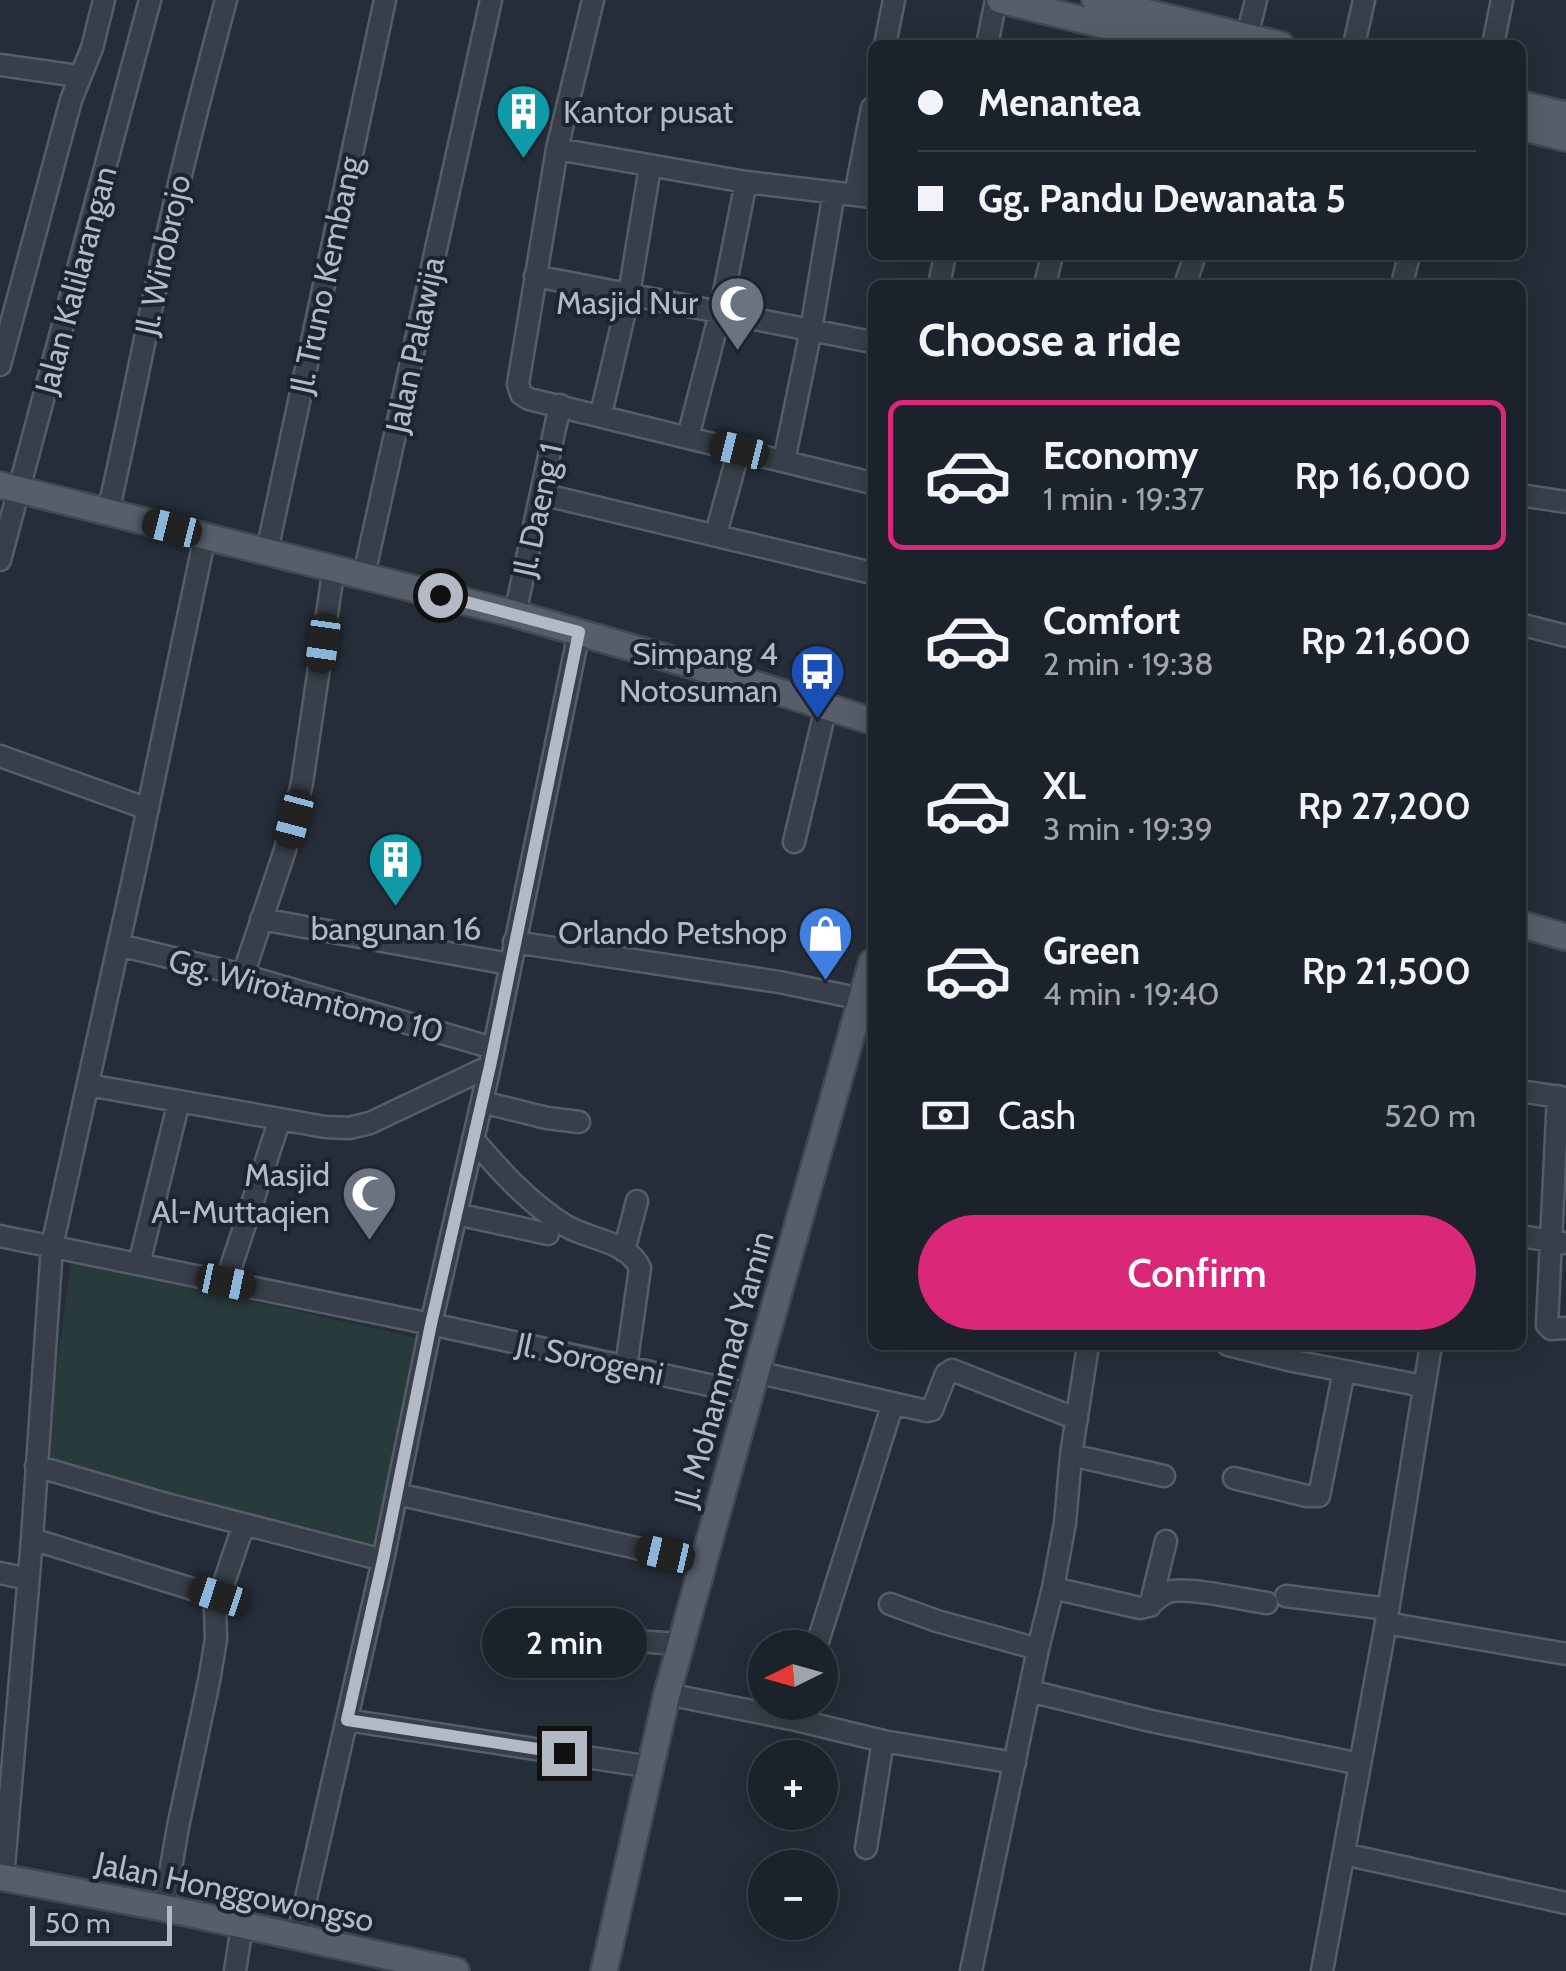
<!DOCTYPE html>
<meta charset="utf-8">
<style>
:root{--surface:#1c222b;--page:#252a33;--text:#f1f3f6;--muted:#a0a4a9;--line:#3a3f47;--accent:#db2777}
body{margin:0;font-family:Cabin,sans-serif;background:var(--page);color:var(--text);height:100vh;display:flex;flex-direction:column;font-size:38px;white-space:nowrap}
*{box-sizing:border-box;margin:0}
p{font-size:32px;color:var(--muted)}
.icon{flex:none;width:55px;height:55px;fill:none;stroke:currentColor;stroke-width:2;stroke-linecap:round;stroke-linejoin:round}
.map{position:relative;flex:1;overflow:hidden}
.drawer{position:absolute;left:868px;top:280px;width:658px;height:1070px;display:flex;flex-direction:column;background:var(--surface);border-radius:15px;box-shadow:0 5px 25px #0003,0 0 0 2px var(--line)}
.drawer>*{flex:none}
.hud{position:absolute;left:868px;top:40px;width:658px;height:220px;border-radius:15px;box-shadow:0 5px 25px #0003,0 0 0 2px var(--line);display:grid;align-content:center;height:220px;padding:0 50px;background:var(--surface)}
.needle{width:65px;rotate:265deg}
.controls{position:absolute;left:748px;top:1630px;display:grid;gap:20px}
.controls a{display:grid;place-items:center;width:90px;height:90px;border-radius:50%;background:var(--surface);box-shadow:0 5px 25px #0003,0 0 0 2px var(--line);font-size:50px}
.scale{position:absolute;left:30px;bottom:25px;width:142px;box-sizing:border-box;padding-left:10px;border:5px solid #b4bac5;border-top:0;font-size:28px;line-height:35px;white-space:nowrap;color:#b4bac5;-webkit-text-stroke:8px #1e242f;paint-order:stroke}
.end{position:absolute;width:45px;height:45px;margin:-22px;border:12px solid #b4bac5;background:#111;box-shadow:0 0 0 5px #111}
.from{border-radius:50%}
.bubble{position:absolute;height:70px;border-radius:35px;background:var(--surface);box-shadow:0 5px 25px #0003,0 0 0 2px var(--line);font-size:32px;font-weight:600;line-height:70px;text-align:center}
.car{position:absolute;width:30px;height:60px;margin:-30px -15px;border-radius:12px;box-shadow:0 0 8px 2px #0007;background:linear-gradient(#222 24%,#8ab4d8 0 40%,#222 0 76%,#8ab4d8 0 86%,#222 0)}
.hud b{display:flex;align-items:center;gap:35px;height:95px;font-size:38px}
.hud b+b{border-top:2px solid var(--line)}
.hud i{width:25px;height:25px;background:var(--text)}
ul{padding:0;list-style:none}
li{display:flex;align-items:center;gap:30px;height:150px;margin:0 20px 15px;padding:0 30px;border:5px solid transparent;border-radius:15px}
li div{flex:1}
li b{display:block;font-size:38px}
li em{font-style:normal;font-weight:600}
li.active{border-color:var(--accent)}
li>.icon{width:90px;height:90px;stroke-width:1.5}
h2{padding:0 50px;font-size:45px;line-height:120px}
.pay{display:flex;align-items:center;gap:25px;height:110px;padding:0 50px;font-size:38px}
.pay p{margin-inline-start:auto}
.action{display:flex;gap:20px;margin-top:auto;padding:20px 50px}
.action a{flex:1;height:115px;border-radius:60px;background:var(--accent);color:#fff;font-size:40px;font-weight:600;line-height:115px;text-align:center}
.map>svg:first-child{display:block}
</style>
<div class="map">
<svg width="1566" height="1971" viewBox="0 0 1566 1971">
<rect width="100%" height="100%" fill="#252d39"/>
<path fill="#283a3b" d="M71,1260l350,79 -43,212 -334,-90z"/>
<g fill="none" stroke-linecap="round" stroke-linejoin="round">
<defs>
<path id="minor" d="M593,0l-36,149 -39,235 3,10 8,5 343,84
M1247,37l9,-37
M885,45l9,-45
M987,45l9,-45
M1354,45l10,-45
M1493,45l9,-45
M0,65l78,11
M557,149l189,33 126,15
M855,195l17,-87
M535,276l337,66
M939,285l6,-30
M1045,285l7,-30
M1185,285l10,-30
M1402,285l7,-30
M0,365l71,-265 21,-52 12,-48
M601,414l28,-120 21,-127
M688,437l32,-124 26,-131
M784,461l27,-131 23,-138
M541,494l331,79
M1520,495l46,7
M108,512c23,-99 41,-199 64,-298 16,-72 35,-143 54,-214
M716,534l23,-84
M267,551l118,-551
M0,560l150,-560
M364,575l127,-575
M515,614l45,-209
M1520,624l46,12
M0,756l148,53
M794,842l32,-135
M261,919l248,45
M514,942l265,40 83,17
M119,945l124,30 250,73
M243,975l42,-125 17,-67 32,-216
M88,1085l237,42 24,1 21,-5 120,-57
M1520,1091l46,7
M1558,1096l-11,229 4,4 15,-1
M482,1102l65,16 32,4
M473,1139c27,32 57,65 93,87 24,14 62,15 74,42l-14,99
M456,1214l92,20
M0,1236l431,88 319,70
M1520,1236l46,7
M624,1251l13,-50
M139,1264l40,-163
M226,1282l54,-163
M1228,1345l65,16 130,25
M756,1372l171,39 5,-1 14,-36 6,-4 125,49
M1071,1455l93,21
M36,1466l130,38 217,56
M1234,1478l73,18h12l25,-125
M397,1494l306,69
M32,1539l186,58
M0,1573l28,6
M1053,1588l87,20c13,-2 17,-12 28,-16 19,-6 77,8 99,11
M1286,1596l102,13
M890,1604l47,17 101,28
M1150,1606l16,-65
M1386,1623l180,31
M586,1638l95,6
M816,1648l77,-245
M1030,1691l121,30 209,43
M667,1694l129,26 87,21 132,22
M347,1720l304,47
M866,1848l17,-107
M1344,1854l222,49
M3,1878l29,-339 20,-293 81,-367 72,-343
M164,1908l14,-81 31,-146 7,-42 -1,-30 29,-85
M297,1938l86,-378 48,-236 59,-258 89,-434
M235,1971l7,-45
M971,1971l67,-322 15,-61 12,-65 6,-68 17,-110
M1322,1971l64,-348 45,-278"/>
<path id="major" d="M1000,0l187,45
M1095,0l186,45
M1520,104l46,11
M1520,127l46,11
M0,485l515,129 194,56 163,51
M1520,924l46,13
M0,1877l164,31 292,63
M604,1971l63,-277 83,-300 122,-432"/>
</defs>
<use href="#minor" stroke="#575d68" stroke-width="25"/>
<use href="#major" stroke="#424853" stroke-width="30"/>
<use href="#minor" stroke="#393f4a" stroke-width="20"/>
<use href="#major" stroke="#575e6a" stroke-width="25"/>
</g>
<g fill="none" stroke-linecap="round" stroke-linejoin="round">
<path stroke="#b4bac5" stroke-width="12" d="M440,595l139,37 -89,434 -59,258 -48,236 -36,160 217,33"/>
</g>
<defs>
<symbol id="building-pin" viewBox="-11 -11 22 30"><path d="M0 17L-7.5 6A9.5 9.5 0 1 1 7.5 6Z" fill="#0f9aa8" stroke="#1e242f"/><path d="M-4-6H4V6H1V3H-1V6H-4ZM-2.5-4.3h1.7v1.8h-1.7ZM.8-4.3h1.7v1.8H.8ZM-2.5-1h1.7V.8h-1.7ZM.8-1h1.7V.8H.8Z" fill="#fff"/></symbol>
<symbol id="mosque-pin" viewBox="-11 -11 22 30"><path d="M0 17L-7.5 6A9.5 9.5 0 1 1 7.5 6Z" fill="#6b7280" stroke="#1e242f"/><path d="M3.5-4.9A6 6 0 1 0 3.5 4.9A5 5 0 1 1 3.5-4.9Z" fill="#fff"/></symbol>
<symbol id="bus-pin" viewBox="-11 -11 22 30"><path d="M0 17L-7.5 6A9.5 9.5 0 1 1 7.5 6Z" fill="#1a4fb4" stroke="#1e242f"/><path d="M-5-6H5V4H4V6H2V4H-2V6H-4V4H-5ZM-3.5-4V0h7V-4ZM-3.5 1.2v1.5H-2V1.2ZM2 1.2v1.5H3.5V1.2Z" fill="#fff"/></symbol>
<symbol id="shop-pin" viewBox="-11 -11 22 30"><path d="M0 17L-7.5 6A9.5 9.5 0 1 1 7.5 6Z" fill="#3f7fe0" stroke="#1e242f"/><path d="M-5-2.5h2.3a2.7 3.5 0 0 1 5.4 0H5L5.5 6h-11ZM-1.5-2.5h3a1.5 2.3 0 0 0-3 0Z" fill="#fff"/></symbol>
</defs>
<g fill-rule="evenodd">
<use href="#building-pin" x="492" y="80" width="63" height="86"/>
<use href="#mosque-pin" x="706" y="272" width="63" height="86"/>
<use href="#bus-pin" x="786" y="640" width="63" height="86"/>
<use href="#building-pin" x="364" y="828" width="63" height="86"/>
<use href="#shop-pin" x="794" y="902" width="63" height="86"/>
<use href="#mosque-pin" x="338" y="1162" width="63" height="86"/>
</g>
<g text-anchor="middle" stroke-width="8" stroke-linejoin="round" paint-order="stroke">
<g font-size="32" fill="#b4bac5" stroke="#1e242f" text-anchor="end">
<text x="563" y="123" text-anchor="start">Kantor pusat</text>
<text x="698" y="314">Masjid Nur</text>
<text x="778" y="665">Simpang 4<tspan x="778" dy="37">Notosuman</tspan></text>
<text x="396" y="940" text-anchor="middle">bangunan 16</text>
<text x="787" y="944">Orlando Petshop</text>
<text x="330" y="1186">Masjid<tspan x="330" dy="37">Al-Muttaqien</tspan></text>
</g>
<g font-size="32" fill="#b4bac5" stroke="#1e242f">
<text transform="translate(163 255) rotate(-78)" y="11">Jl. Wirobrojo</text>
<text transform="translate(326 275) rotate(-78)" y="11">Jl. Truno Kembang</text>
<text transform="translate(76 280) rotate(-75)" y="11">Jalan Kalilarangan</text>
<text transform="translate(415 345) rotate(-78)" y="11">Jalan Palawija</text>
<text transform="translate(538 510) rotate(-78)" y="11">Jl. Daeng 1</text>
<text transform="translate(306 996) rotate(15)" y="11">Gg. Wirotamtomo 10</text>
<text transform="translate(590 1359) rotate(12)" y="11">Jl. Sorogeni</text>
<text transform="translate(724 1369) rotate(-74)" y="11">Jl. Mohammad Yamin</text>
<text transform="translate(235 1892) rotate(12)" y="11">Jalan Honggowongso</text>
</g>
</g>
</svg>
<div class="controls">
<a><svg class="needle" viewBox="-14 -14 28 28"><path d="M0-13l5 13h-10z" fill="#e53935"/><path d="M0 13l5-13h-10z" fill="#a0a4a9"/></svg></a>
<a>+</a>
<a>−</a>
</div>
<div class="scale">50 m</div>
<i class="end from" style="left:440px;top:595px"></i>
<i class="end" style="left:564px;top:1753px"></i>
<div class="bubble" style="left:482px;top:1608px;width:165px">2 min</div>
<i class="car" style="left:739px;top:450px;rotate:284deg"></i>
<i class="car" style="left:172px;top:528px;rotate:284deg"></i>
<i class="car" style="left:323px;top:643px;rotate:188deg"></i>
<i class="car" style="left:294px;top:819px;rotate:195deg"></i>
<i class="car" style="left:226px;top:1282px;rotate:102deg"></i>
<i class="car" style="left:665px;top:1554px;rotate:283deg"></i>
<i class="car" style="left:218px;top:1596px;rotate:288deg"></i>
<div class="hud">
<b><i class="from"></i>Menantea</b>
<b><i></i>Gg. Pandu Dewanata 5</b>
</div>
<section class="drawer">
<h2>Choose a ride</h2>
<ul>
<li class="active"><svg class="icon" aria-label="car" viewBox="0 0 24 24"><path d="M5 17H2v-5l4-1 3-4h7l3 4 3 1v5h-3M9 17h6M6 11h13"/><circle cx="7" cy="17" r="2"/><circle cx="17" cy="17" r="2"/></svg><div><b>Economy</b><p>1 min · 19:37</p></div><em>Rp 16,000</em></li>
<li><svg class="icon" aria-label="car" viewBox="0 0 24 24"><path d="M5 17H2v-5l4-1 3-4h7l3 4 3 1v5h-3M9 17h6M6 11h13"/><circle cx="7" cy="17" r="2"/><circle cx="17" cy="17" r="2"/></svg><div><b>Comfort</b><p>2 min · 19:38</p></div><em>Rp 21,600</em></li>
<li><svg class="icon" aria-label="car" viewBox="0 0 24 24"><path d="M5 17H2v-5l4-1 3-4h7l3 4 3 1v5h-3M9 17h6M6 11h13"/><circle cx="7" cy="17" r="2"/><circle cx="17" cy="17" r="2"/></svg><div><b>XL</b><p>3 min · 19:39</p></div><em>Rp 27,200</em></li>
<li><svg class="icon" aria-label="car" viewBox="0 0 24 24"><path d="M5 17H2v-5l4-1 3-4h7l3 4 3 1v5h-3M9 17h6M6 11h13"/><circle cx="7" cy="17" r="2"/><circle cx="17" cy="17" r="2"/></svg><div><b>Green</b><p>4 min · 19:40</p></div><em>Rp 21,500</em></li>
</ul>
<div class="pay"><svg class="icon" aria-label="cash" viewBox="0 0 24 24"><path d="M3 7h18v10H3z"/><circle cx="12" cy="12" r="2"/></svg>Cash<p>520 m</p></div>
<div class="action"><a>Confirm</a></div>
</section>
</div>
